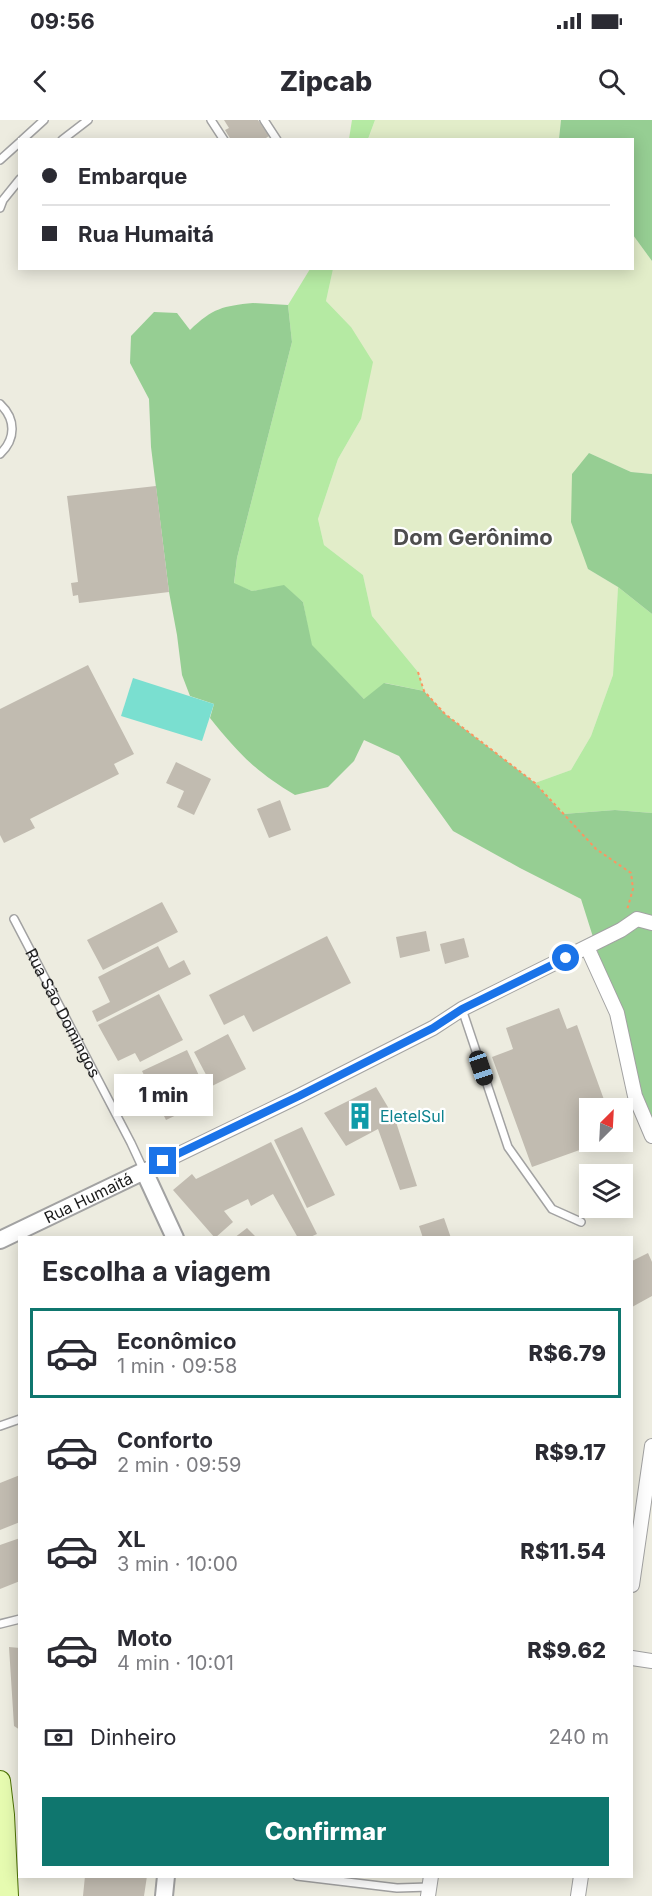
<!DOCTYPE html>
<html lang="pt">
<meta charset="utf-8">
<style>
:root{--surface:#fff;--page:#f7f7f7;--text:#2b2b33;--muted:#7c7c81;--line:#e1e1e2;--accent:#0f766e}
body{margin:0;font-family:Inter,sans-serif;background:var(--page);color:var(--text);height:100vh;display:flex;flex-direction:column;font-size:22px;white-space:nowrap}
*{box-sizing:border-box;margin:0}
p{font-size:20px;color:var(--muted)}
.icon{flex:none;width:33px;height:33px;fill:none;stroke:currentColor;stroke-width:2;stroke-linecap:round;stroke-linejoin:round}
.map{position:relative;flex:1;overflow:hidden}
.sheet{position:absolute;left:18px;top:1116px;width:615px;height:642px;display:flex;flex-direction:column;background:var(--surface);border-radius:0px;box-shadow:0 3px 15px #0003}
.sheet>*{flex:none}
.hud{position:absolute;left:18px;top:18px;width:616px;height:132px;border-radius:0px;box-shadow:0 3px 15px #0003;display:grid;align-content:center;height:132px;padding:0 24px;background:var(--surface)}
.needle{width:39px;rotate:24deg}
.buttons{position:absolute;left:579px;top:978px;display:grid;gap:12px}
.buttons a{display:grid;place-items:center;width:54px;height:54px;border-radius:0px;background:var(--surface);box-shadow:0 3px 15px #0003;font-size:30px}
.end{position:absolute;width:27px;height:27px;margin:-14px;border:8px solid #1a73e8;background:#fff;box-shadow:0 0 0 3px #fff}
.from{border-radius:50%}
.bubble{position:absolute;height:42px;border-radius:0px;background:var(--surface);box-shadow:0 3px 15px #0003;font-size:20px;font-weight:800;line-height:42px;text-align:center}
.car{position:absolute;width:18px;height:36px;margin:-18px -9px;border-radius:8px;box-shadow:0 0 4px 2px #0007;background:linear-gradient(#222 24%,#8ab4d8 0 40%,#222 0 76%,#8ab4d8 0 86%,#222 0)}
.hud b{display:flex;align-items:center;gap:21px;height:57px;font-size:22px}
.hud b+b{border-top:2px solid var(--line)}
.hud i{width:15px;height:15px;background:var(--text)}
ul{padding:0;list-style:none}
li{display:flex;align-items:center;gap:18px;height:90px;margin:0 12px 9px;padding:0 12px;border:3px solid transparent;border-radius:0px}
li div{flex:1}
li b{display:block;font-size:22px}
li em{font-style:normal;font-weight:800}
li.active{border-color:var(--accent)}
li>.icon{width:54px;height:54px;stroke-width:1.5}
h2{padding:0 24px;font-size:27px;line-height:72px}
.pay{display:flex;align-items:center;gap:15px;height:66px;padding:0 24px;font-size:22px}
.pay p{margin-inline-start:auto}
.action{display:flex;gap:12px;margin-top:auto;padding:12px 24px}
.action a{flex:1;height:69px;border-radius:0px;background:var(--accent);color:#fff;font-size:24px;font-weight:800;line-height:69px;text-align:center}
.status{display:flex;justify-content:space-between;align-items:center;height:42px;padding:0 30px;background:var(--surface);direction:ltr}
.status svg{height:16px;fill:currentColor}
header{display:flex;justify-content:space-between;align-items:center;height:78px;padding:0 24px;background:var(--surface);font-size:27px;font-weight:800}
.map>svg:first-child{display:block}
</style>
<div class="status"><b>09:56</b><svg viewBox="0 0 49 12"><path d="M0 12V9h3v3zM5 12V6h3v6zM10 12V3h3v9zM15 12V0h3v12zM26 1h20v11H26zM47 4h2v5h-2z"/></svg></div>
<header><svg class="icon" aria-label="back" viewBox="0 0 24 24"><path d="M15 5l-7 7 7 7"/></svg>Zipcab<svg class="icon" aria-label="search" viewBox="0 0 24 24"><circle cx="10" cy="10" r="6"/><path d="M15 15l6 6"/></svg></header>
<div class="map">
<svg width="652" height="1776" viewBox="0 0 652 1776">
<rect width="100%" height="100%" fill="#edece0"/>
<path fill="#e2edc9" d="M375,0h186l-2,19 -191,1z
M633,115l19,26v213l-21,-2 -42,-19 -1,116 30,18 -5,88 -22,61 -20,34 -36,13 -90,-69 -21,-23 -6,-19 -46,-56 -9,-41 -39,-30 -6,-26 20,-60 23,-40 -10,-92 -25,-26 7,-32 300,-1z"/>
<path fill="#b5eaa3" d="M352,0h23l-7,19h-19z
M310,149h23l-7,32 25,26 22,35 -12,57 -23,40 -20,60 6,26 39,30 9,41 46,56 6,19 -39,-8 -20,17 -54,-55 -8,-43 -19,-16 -32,5 -18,-7 3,-26 55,-216 -4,-37z
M618,467l34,27v199l-37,-3 -52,4 -28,-31 36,-13 20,-34 22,-61z"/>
<path fill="#96ce93" d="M561,0h91v141l-19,-26v-95l-74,-1z
M253,183l35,2 4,37 -55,216 -3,25 18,8 32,-6 19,17 9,43 52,54 20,-16 40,8 21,23 90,69 28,31 52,-4 37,3v323l-35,-123 -36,-114 -61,-31 -67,-37 -54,-75 -35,-16 -10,21 -26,26 -33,8c-39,-23 -57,-42 -85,-77l4,-14 -24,-8 -8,-21 -5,-40 -8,-43 -18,-145 -2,-48 -19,-36 1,-27 23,-24 23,1 13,17c23,-22 33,-24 63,-27z
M589,333l42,19 21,2v140l-34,-27 -30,-18 -17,-47 1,-48z"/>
<path fill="#7adfd0" d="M133,558l81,26 -12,37 -81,-25z"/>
<path fill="#c1bbb0" d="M224,0h34l11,16 -6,4h-32l-6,-10 4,-2z
M156,366l13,106 -90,11 -1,-8 -5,1 -2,-13 7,-1 -11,-86z
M88,545l46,89 -20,10 5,10 -89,45 5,9 -31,15 -4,-8v-126z
M176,642l35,17 -17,36 -17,-8 7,-16 -18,-8z
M280,680l11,30 -22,8 -12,-29z
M162,782l16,30 -75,38 -16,-30z
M426,811l4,20 -30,7 -4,-21z
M327,816l24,47 -98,49 -9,-17 -20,10 -15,-30z
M464,818l5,19 -24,7 -5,-20z
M158,826l11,22 15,-8 7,14 -94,48 -5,-11 18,-9 -12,-25z
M159,874l24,46 -43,22 -5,-9 -17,8 -20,-36z
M559,888l8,21 10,-4 30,83h-17v34h12l-70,25 -40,-110 21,-8 -7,-21z
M228,914l18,35 -34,17 -18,-34z
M187,930l23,49 -44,21 -24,-49z
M376,967l19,32 22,67 -17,4 -22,-61 -32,17 -22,-33z
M302,1007l33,68 -28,13 -33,-68z
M271,1022l46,92 -9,4h-10l-25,-44 -22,12 -3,-7 -24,12 9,11 -18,16 -42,-48 19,-16 4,5z
M444,1098l7,20h-28l-4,-12z
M247,1108l10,10h-23z
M648,1133l4,9v34l-20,11v-46z
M20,1355v47l-20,8v-47z
M20,1418v43l-20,8v-44z
M9,1527l11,1v82l-6,-4z
M85,1756h62l-3,20h-61z"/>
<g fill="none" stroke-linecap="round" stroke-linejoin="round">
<defs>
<g id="service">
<path d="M211,0l13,20"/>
<path d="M264,0l13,20"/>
<path d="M22,20l22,-20"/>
<path d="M62,20l26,-20"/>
<path d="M0,40l20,-18"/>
<path d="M0,88l3,-8 17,-21"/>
<path d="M0,284c16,15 16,35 0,50"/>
<path id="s1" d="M14,799l117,224 13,28"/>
<path d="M462,889l46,138 44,62 29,13"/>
<path d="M0,1306l20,-7"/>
<path d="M0,1504l20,-5"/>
<path d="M297,1756l100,12 32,-1"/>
</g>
<path id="minor" d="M587,827l30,66 18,83 17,40
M144,1051l155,-75 134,-68 29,-19 159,-79 16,-11 15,4
M632,1465l20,-139
M632,1538l20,3
M428,1776l3,-20
M578,1776l3,-20"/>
<g id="tertiary">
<path id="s2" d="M0,1120l144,-69 31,67"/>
<path d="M164,1776l2,-20"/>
</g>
<path id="secondary" d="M0,1661l4,34 4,81"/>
</defs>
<use href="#service" stroke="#a2a2a2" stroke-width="10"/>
<use href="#minor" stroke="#a2a2a2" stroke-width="16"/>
<use href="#tertiary" stroke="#a2a2a2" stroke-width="20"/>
<use href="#secondary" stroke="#4c7202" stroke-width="22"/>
<path stroke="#fd9560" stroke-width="2" stroke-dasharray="3 3" stroke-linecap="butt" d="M418,552l6,19 21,23 90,69 61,66 35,24 2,16 -6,21"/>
<use href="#service" stroke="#fff" stroke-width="7"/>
<use href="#minor" stroke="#fff" stroke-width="14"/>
<use href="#tertiary" stroke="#fff" stroke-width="16"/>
<use href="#secondary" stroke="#e6fbb0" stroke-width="20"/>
</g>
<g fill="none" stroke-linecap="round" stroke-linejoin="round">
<path stroke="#1a73e8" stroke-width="8" d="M163,1041l136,-65 134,-68 29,-19 104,-51"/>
</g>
<defs>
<symbol id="building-bare" viewBox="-9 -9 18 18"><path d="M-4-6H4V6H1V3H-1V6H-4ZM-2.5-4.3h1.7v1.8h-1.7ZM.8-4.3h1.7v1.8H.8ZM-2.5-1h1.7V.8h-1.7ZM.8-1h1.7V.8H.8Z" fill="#0f9aa8" stroke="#fff" stroke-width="2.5" paint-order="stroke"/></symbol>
</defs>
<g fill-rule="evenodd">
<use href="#building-bare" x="341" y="977" width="38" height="38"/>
</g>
<g text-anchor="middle" stroke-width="4.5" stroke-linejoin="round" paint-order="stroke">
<g font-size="16" fill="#1b1b1b" stroke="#fff">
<text dy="6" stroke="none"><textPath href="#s1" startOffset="106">Rua São Domingos</textPath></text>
<text dy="6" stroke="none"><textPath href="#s2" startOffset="98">Rua Humaitá</textPath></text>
</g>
<g font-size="16" fill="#0d838f" stroke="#fff" text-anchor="start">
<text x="380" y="1002">EletelSul</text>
</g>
<g font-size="22" font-weight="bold" fill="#4e4e4e" stroke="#fff">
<text x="473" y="425">Dom Gerônimo</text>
</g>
</g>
</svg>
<div class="buttons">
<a><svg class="needle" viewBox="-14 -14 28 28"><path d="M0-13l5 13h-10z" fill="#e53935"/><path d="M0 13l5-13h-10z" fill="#7c7c81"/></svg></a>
<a><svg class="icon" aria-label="layers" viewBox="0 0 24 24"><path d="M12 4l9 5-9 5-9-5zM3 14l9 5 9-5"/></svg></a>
</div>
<i class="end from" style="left:566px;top:838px"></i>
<i class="end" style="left:163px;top:1041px"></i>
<div class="bubble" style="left:114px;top:954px;width:99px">1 min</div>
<i class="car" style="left:481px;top:948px;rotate:161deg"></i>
<div class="hud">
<b><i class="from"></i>Embarque</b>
<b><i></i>Rua Humaitá</b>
</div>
<section class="sheet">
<h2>Escolha a viagem</h2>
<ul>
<li class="active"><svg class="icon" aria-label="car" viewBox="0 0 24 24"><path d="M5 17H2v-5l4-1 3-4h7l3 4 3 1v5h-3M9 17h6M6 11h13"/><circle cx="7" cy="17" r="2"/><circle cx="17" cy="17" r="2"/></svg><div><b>Econômico</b><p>1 min · 09:58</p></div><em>R$6.79</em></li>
<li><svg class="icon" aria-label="car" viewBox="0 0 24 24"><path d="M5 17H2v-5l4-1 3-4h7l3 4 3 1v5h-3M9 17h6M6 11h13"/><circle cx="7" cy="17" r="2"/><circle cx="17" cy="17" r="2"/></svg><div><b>Conforto</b><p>2 min · 09:59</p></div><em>R$9.17</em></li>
<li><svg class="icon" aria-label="car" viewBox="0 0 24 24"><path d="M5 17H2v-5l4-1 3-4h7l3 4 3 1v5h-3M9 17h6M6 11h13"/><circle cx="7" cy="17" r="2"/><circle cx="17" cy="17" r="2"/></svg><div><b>XL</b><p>3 min · 10:00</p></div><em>R$11.54</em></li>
<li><svg class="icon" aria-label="car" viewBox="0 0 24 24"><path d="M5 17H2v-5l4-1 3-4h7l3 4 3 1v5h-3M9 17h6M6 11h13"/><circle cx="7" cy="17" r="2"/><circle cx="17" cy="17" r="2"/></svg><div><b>Moto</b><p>4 min · 10:01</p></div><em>R$9.62</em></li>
</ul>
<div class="pay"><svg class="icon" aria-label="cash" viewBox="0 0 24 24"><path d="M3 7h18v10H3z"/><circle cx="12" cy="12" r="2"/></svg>Dinheiro<p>240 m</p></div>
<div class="action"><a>Confirmar</a></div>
</section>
</div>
